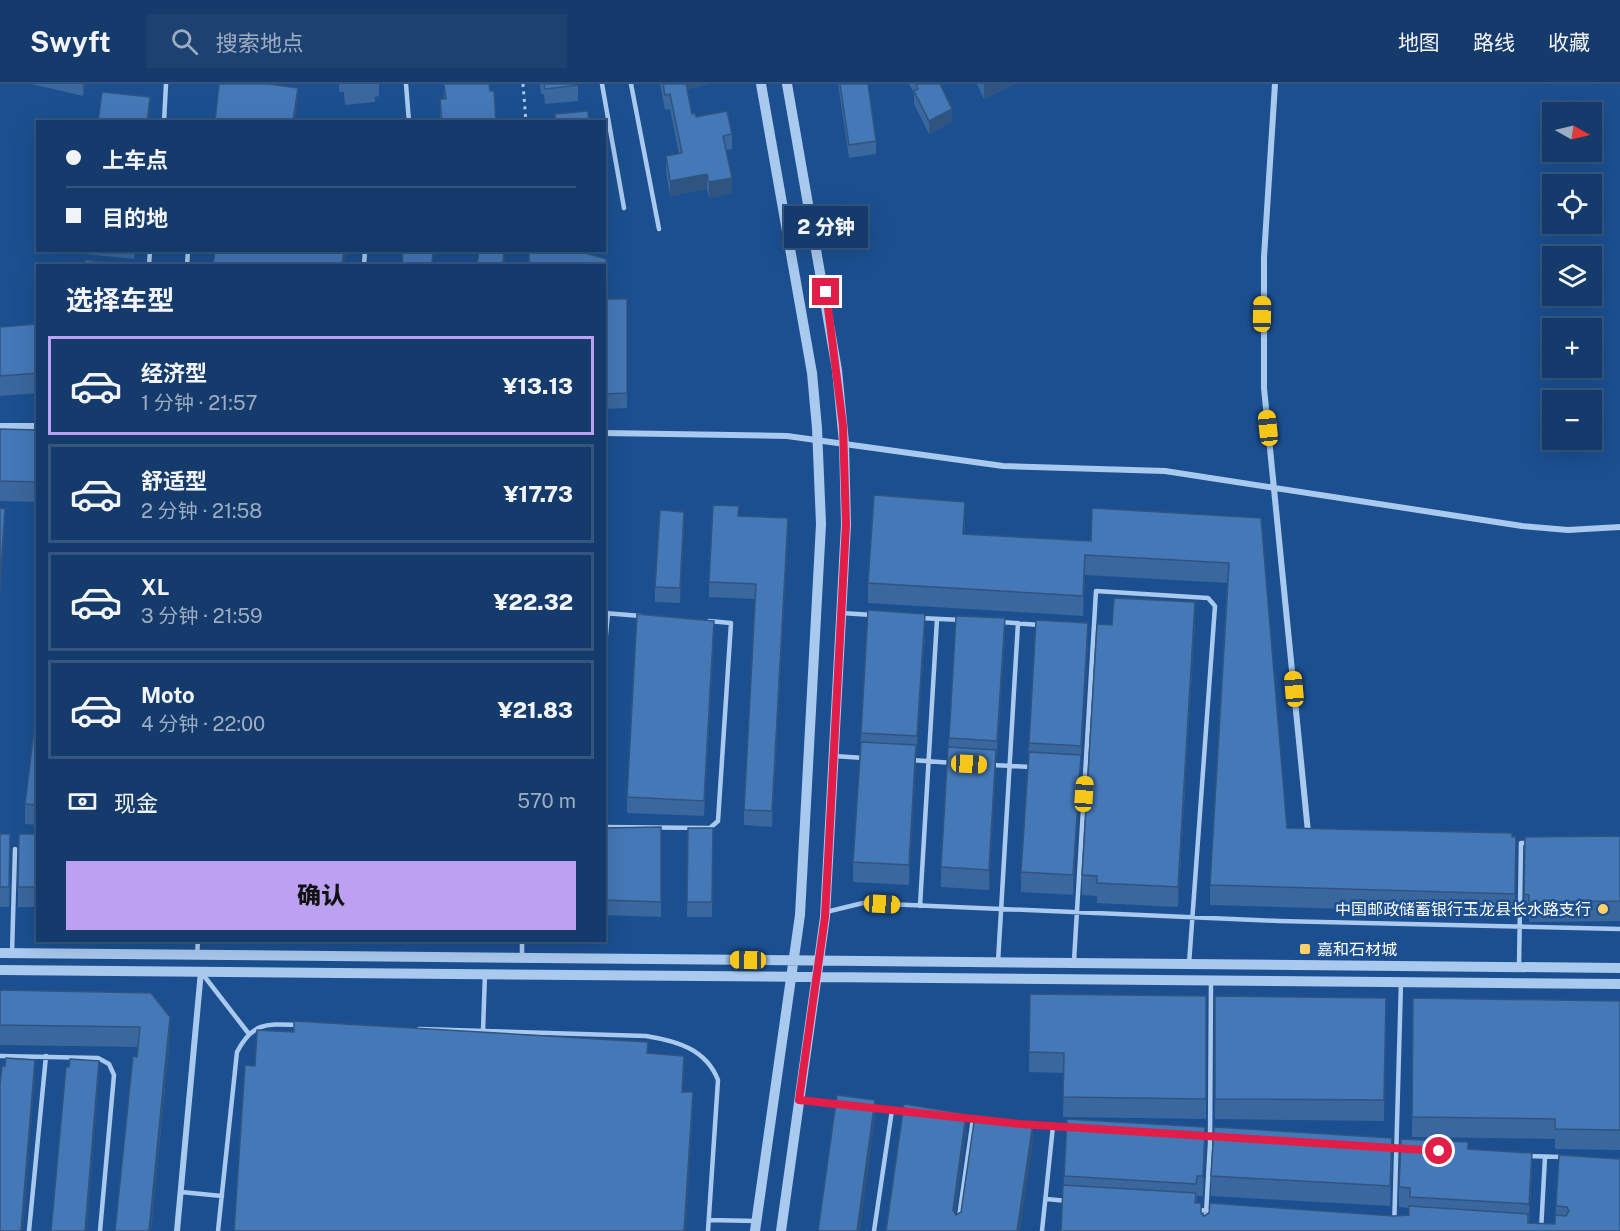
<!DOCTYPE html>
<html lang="zh">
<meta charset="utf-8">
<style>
:root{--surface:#143b6b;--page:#1d4271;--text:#f1f3f6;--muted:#9dadc1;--line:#33557e;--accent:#bca0f2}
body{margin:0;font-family:"Public Sans","Noto Sans SC",sans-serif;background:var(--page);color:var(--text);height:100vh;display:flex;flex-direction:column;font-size:22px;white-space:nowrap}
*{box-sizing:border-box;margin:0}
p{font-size:20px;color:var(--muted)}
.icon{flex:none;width:33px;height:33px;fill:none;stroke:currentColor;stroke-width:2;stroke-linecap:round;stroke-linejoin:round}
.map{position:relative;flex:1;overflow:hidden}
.details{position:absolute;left:36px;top:180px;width:570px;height:678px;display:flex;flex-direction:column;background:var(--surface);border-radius:0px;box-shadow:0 6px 24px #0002,0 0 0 2px var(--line)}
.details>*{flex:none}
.guide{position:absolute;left:36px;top:36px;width:570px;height:132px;border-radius:0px;box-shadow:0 6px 24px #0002,0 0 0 2px var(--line);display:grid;align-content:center;height:132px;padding:0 30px;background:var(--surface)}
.needle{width:39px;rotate:98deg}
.controls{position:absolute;left:1542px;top:18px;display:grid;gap:12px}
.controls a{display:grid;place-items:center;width:60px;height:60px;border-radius:0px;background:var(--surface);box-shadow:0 6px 24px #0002,0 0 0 2px var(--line);font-size:30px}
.end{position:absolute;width:27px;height:27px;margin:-14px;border:8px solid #e11d48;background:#fff;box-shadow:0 0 0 3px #fff}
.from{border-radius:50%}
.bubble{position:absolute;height:42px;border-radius:0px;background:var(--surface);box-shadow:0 6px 24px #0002,0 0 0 2px var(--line);font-size:20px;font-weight:800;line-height:42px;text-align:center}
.car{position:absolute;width:18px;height:36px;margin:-18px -9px;border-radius:8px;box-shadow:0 0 4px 2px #0007;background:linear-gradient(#f5c518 24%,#345 0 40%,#f5c518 0 76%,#345 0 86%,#f5c518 0)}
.guide b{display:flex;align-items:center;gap:21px;height:57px;font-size:22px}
.guide b+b{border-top:2px solid var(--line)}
.guide i{width:15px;height:15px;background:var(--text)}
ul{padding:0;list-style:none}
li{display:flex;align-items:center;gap:18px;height:99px;margin:0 12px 9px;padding:0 18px;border:3px solid var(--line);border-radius:0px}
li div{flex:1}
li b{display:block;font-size:22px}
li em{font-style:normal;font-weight:800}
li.active{border-color:var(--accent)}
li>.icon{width:54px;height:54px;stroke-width:1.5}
h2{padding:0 30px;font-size:27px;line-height:72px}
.pay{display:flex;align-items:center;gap:15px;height:66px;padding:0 30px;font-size:22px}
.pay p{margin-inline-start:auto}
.primary-button{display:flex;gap:12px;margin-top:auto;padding:12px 30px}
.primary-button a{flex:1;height:69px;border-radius:0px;background:var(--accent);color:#111;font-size:24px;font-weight:800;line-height:69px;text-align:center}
header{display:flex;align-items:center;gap:36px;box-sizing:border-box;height:84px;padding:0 30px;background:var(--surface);border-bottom:2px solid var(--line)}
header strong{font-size:28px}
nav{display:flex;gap:33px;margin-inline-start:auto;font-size:21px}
.search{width:420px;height:54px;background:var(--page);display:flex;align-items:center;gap:15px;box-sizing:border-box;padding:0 21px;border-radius:0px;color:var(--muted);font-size:22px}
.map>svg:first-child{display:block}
</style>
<header>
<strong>Swyft</strong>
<div class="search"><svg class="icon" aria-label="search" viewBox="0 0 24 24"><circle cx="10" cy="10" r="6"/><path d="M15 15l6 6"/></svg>搜索地点</div>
<nav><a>地图</a><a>路线</a><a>收藏</a></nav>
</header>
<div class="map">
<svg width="1620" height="1147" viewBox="0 0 1620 1147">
<rect width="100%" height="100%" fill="#1b4f8f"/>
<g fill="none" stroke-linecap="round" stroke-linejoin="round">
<path stroke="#a9c9ee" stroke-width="3" stroke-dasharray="3 4.5" stroke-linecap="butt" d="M523,0l3,38"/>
<path stroke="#a9c9ee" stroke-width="4.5" d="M406,0l3,38
M602,0l22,124
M631,0l28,145
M164,38l2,-38
M149,182l1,-16
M187,182l1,-16
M364,182l1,-16
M604,529l37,3
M842,529l30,2
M920,534l42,2
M1001,538l39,3
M604,572l4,-43
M834,672l30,2
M911,676l43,3
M992,681l39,2
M604,743l106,1 8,-7 13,-198 -22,-2
M920,822l17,-287
M826,828l37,-9 416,18 341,8
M12,869l3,-104
M197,871l1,-15
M522,873v-17
M1074,877l22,-370 112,7 7,8 -26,358
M998,878l20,-339
M1519,883l2,-124h9
M201,888l48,62
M419,945l227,7c31,5 60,13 72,44l-10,151
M483,947l2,-57
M0,972l98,2 11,6 5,11 -14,156
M799,1016l42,5
M871,1024l36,4
M960,1033l19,2
M1029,1040l42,3
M1199,1051l19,1
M1388,1064l19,1
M1526,1072l36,1
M181,1108l41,4
M1046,1115l22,2
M1196,1126l19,1
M959,1133l14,-98
M709,1136l47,1
M29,1147l17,-175
M218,1147l19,-179c16,-31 31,-28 62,-27
M874,1147l18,-121
M1042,1147l11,-105
M1205,1147l5,-87 1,-164
M1394,1147l7,-249
M1541,1147l4,-74"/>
<path stroke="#a9c9ee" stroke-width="6" d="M1275,0l-11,173v131l44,444
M0,342h38
M604,349l183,3 216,30 162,5 357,55 46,4 52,-3
M177,1147l24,-260"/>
<path stroke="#a9c9ee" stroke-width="10" d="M0,869l1620,15
M0,886l1620,14
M755,1147l45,-316 21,-391 -4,-96 -5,-55 -51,-289
M781,1147l44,-314 21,-393 -2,-81 -7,-73 -50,-286"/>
</g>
<path fill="#3a679d" d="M31,0h54l-2,12z
M339,0h40v12l-4,1v5l-30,3 -1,-13h-5z
M444,0l46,7 6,31h-56v-23h4z
M540,0h38v17l-33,3 -1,-10h-3z
M660,0h49l-22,5 5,25 4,3 36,17v15l-6,1 6,43 -23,5 -2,-9 -37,7 -4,-25v-15l13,-2 -9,-45 -5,1z
M838,0h30l8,57v13l-27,4z
M909,0h31l12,38 -23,12 -15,-30v-11z
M977,0h36v1l-29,14z
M85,166h50l-1,9 -49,-5z
M555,168l51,7 1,40h20v109l-23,1v-143z
M38,240v69l-38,3v-69z
M0,345l38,1v72l-38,-1z
M739,432l49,17 -16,294 -28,-2v-15l11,-211 -46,-2v-15z
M1261,434l26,310 229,9 -1,77 -305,-9v-20l17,-302 -142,-8 -2,41 -215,-13v-20l97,-61 -1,12 127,7z
M684,443l-4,76 -25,-1v-15z
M1195,538l-17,285 -81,-4v-7l-15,-1v-20l30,-250z
M925,550l-9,122 -7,129 -56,-3v-20l8,-129z
M714,553l-10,179 -77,-3v-16z
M1005,554l-9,123 -7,129 -48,-3v-20l8,-129z
M1088,559l-15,252 -52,-3v-20l8,-129z
M38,615v126l-13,-1v-20z
M661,743v90l-57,-2v-87z
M688,744h25l-1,89h-25z
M0,750l10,20 -1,53h-9z
M38,750v73h-20v-20z
M1620,752v85l-91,1v-7l-5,-1 1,-77z
M0,906l151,3 19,44 -19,194h-36l23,-184 -138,-2z
M1030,910l176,2v123l-143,-2 1,-44 -35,-1z
M1215,912l171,2 -2,123 -169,-2z
M1413,914l207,3v149l-65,-1v-10l-143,-2z
M1205,1063l-2,49h-6l-1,7 5,10 3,3h190l15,-1v-7l-10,-1v-20l69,-38 64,24 -3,50 26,1 4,-69 61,76h-559l3,-55z
M1392,1074l-2,48 -179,-10v-20z"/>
<path fill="#305480" d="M83,0h2l-2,12z
M684,0h25l-25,5z
M984,0h29v1l-29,14z
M298,4v14l-3,20h-2z
M150,13v25h-3z
M952,25v13l-23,12v-13z
M707,90v15l-37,7v-15z
M732,94v15l-23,5v-16z
M344,166h2v4l-2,12h-2z
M433,166h1l-1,16h-1z
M504,166h1v6l-1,10h-1z
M965,418v20l-2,32v-20z
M5,425v20l-5,73v-20z
M684,428v15l-4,76v-15z
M788,434v15l-16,294v-16z
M1085,471v20l-2,41v-20z
M1195,518v20l-17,285v-20z
M925,530v20l-8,122v-20z
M1005,534v20l-8,123v-20z
M714,537v16l-10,179v-15z
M1088,539v20l-7,123v-20z
M916,661v20l-7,120v-20z
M996,666v20l-7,120v-20z
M1081,671v20l-8,120v-20z
M170,933v20l-19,194h-2z
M684,972v20l-2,36v-20z
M35,976v18l-12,153h-2z
M99,977v18l-12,152h-2z
M693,1008v20l-7,119h-2z
M875,1016v20l-15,111h-3z
M966,1030v20l-13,96v-20z
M1033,1039v20l-13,88h-3z
M1205,1043v20l-2,49v-20z
M1532,1069v20l-3,51v-20z"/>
<path fill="#4478b7" stroke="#305480" stroke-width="1.5" d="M219,0h50l29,4 -5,33 5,1h-83z
M444,0h45l1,7h4l2,31h-54l-2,-23h6z
M544,0h34v1l-33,4z
M663,0h23l6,30 3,-1 1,4 31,-6 5,23 -9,2 9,42 -23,4 -2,-8 -37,7 -4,-25 16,-3 -12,-59 -5,1z
M840,0h28l8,57 -27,4z
M916,0h24l12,25 -23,12 -15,-30 4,-2z
M102,8l48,5 -3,25h-49z
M588,27l1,11h-33l-1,-8z
M215,166h129l-2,16h-129z
M403,166h30l-1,16h-30z
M479,166h25l-1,16h-26z
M529,166h26v2l30,1 21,6 1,31h-3v-24h-75z
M85,176l43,5v1h-43z
M604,215h23v94l-23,1z
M38,240v49l-38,3v-49z
M0,345l38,1v52l-38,-1z
M874,411l91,7 -2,32 128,7 1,-33 169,10 26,310 225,5v4h4l-1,57 -305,-9 19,-322 -144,-8 -2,41 -215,-13z
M713,421l26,1 -1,10 50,2 -16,293 -28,-1 12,-226 -47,-2z
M0,424l5,1 -5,73z
M660,426l24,2 -4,76 -25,-1z
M1114,514l81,4 -17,285 -81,-4v-7l-15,-1 15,-251 15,1z
M868,526l57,4 -8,122 -56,-3z
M637,530l77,7 -10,180 -77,-4z
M956,532l49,2 -8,123 -48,-3z
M1036,536l52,3 -7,123 -52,-3z
M38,615v106l-13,-1z
M861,658l55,3 -7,120 -56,-3z
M948,663l48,3 -7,120 -48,-3z
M1029,668l52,3 -8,120 -52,-3z
M661,743v75l-57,-2v-72z
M688,744h25l-1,74h-25z
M0,750h10l-1,53h-9z
M19,750h19v53h-20z
M1620,752v65l-91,1v-7l-5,-1 1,-57z
M0,906l151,3 19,24 -21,214h-34l18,-175 4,1 3,-30 -140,-2z
M1030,910l176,2v103l-143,-2 1,-44 -35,-1z
M1215,912l171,2 -2,102 -169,-1z
M1413,914l207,3v129l-65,-1v-10l-143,-2z
M294,937l354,21 -1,11 37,3 -2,36h11l-9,139h-450l11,-166 10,1 2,-36 37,2z
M6,974l29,2 -14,171h-21v-147l2,-18h3z
M70,975l29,2 -14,170h-34l15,-164h3z
M837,1011l38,5 -18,131h-39z
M904,1020l62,10 -13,96 3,5 5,-3 14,-97 58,8 -16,108h-131z
M1067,1035l138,8 -2,49h-6l-1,8 -132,-8z
M1214,1043l178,11 -2,48 -179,-10z
M1401,1055l67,3v7l64,4 -3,51 -119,-7v-9l-11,-1z
M1559,1071l61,4v72h-559l2,-46 133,8 -1,10h6v10l3,3 5,-3 1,-10 184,13 15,-1v-9l119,8v9l27,1v-9l11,1 3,-5 -2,-4 -11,-1z"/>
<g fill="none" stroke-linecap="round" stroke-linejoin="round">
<path stroke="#e11d48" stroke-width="8" d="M826,208l17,134 3,98 -21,393 -26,183 221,24 419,27"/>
</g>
<g fill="#ffd166" stroke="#1b4f8f" stroke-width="2">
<circle cx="1603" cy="825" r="6"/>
<rect x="1299" y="859" width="12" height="12" rx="3"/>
</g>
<g text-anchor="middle" stroke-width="5" stroke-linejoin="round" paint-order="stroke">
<g font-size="16" fill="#fff" stroke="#1b4f8f" text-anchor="end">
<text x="1591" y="831">中国邮政储蓄银行玉龙县长水路支行</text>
<text x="1317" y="871" text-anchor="start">嘉和石材城</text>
</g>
</g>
</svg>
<div class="controls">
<a><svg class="needle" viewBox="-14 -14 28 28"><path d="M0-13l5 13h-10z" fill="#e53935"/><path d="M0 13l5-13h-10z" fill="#9dadc1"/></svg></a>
<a><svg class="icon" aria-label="locate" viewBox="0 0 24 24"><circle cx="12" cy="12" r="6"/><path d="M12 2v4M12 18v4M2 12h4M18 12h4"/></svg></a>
<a><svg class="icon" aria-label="layers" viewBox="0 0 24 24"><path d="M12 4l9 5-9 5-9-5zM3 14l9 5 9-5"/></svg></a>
<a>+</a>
<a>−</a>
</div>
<i class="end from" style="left:1439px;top:1067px"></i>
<i class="end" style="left:826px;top:208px"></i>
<div class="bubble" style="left:784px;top:122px;width:84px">2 分钟</div>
<i class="car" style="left:1262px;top:230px;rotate:1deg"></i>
<i class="car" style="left:1268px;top:344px;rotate:354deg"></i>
<i class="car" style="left:1294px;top:605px;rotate:355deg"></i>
<i class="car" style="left:969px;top:680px;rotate:93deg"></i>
<i class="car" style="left:1084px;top:710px;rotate:4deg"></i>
<i class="car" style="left:882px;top:820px;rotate:93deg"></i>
<i class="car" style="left:748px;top:876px;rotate:271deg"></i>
<div class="guide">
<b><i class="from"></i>上车点</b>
<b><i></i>目的地</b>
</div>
<section class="details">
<h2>选择车型</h2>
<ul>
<li class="active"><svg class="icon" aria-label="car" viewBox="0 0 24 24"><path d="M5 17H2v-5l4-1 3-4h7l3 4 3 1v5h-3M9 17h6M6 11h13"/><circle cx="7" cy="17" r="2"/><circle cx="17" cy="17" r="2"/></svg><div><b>经济型</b><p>1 分钟 · 21:57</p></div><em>¥13.13</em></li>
<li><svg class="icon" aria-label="car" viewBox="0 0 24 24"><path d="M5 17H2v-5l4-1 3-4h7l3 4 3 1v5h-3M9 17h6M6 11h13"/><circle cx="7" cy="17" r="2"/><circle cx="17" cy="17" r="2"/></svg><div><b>舒适型</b><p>2 分钟 · 21:58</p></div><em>¥17.73</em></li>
<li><svg class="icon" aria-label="car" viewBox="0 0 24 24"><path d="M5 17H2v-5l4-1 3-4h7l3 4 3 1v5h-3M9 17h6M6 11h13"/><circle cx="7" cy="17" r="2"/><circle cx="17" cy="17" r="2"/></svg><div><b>XL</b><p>3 分钟 · 21:59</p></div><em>¥22.32</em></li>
<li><svg class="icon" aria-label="car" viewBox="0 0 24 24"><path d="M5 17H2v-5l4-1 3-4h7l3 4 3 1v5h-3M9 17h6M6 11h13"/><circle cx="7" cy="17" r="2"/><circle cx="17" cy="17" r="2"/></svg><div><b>Moto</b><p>4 分钟 · 22:00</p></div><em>¥21.83</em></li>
</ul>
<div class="pay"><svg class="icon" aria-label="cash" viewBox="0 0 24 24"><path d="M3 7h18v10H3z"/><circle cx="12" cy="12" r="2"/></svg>现金<p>570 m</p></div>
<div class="primary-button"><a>确认</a></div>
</section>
</div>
